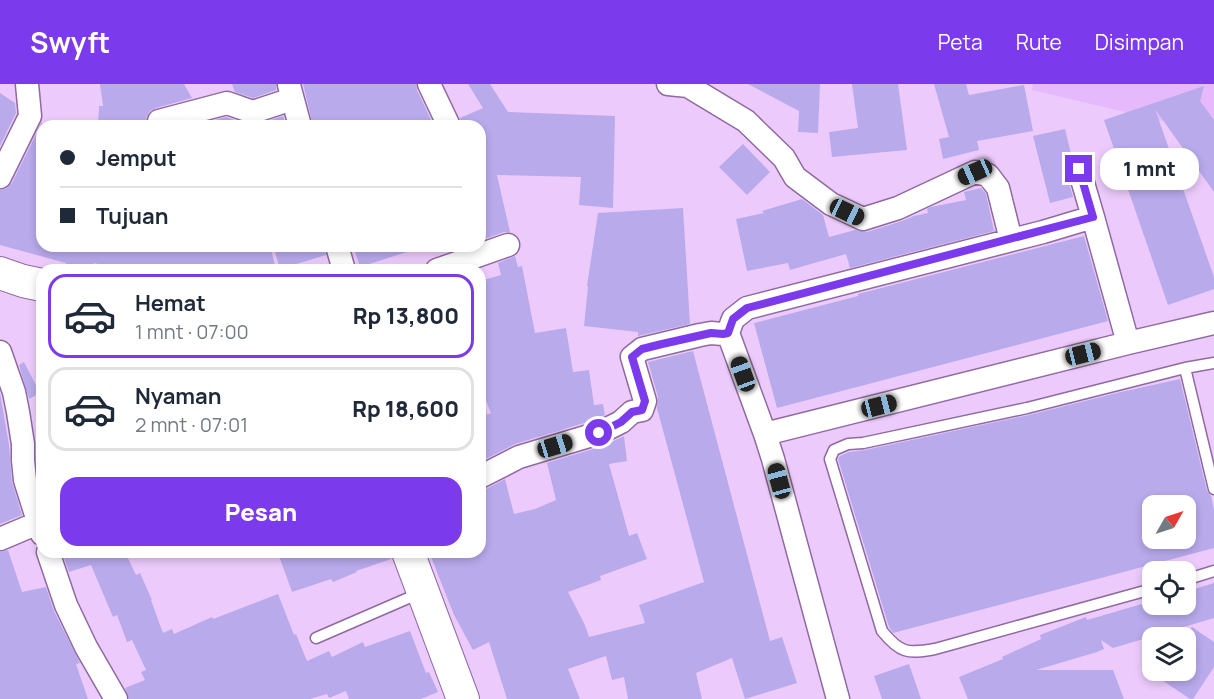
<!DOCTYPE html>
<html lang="id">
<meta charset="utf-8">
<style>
:root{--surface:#fff;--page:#f6f6f7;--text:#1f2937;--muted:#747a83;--line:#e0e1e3;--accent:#7c3aed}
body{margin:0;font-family:Manrope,sans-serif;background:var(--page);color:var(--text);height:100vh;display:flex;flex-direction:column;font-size:22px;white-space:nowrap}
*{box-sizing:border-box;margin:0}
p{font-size:20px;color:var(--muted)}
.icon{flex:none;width:33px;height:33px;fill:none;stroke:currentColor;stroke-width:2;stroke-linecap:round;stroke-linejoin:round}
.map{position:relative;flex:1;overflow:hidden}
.panel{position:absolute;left:36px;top:180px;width:450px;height:294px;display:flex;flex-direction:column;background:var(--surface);border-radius:18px;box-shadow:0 3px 9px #0003}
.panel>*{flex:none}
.hud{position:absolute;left:36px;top:36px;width:450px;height:132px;border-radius:18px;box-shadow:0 3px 9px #0003;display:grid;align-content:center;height:132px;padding:0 24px;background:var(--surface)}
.needle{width:39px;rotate:51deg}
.buttons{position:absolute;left:1142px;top:411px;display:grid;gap:12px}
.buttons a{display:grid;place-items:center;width:54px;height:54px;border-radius:12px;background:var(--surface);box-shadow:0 3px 9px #0003;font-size:30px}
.end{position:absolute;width:27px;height:27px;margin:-14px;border:8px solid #7c3aed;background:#fff;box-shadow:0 0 0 3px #fff}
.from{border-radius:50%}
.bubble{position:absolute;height:42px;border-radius:18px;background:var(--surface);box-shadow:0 3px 9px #0003;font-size:20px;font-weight:800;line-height:42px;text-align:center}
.car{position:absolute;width:18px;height:36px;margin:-18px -9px;border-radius:8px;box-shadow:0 0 4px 2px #0007;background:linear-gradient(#222 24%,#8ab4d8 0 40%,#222 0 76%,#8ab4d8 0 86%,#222 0)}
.hud b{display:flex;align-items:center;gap:21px;height:57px;font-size:22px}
.hud b+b{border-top:2px solid var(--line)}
.hud i{width:15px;height:15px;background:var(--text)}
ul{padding:10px 0 0;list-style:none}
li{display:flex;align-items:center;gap:18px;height:84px;margin:0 12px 9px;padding:0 12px;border:3px solid var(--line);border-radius:18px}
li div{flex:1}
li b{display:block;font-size:22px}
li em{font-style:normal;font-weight:800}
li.on{border-color:var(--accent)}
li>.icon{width:54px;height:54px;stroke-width:1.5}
.primary-button{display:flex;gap:12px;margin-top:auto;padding:12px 24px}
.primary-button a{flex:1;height:69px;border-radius:18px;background:var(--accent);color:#fff;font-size:24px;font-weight:800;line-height:69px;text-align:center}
header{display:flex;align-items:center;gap:36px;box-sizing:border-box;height:84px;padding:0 30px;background:var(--accent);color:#fff}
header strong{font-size:28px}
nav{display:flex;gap:33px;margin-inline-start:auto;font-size:21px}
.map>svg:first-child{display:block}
</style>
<header>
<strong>Swyft</strong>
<nav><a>Peta</a><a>Rute</a><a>Disimpan</a></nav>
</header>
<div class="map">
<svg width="1214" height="615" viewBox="0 0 1214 615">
<rect width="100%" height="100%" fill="#eccbfc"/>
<path fill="#e6b8fc" d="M1033,0h181v49l-182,-43z"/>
<path fill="#b9aaec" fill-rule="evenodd" d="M100,0h84l8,14 -36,10 -6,3 -4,7 1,8h-49l1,-20h4z
M232,0h44v6l-23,8 -18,-6z
M303,0h113l1,6 17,36h-121z
M468,0h22l18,28 107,4 -2,92 -34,-3 2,-28 -84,-2 13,57h-6l-20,7 -4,-17v-96h-18l-2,-8 23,-10z
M748,0h72l-2,49 -20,-1 1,-21z
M852,0h46l9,66 -75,7 -3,-25 29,-4z
M934,0h32l3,11 55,-10 9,46 -56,10 2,9 -36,9 -4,-20 10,-2z
M1204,2l-4,15 14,19v72l-59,-83 59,168v12l-46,16 -64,-185z
M0,9l15,10 1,10 -16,33z
M283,32l3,10h-93l33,-9 23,8h8z
M42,38v124h228l5,19 -21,5h-134l-26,-7 -2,7h-28l2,-7 -66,-18v-55l7,-2 5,-5z
M1065,45l7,29 -3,2 -3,5v7l7,25 -23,6 -17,-67z
M743,60l27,28 -23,23 -28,-28z
M981,104l5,6 8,37 -144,37 -4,-14 -56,16 -2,-7 -41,8 -11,-52 28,-6 -2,-2 40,-12 21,16 6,22 26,-7 12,2 35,-11 12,-5 14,-3 -1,-4 4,-2 35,-7 -2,-8z
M683,124l7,116 -52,12v-4l-54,-6 4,-39 -1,-1 11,-73z
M1084,152l24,85 -331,87 -23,-85 104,-27v-2z
M295,162h29l2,9 -46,14 -5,-17z
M353,162h60v4l-53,17z
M515,172l3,11 4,-1 13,67 31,-5 7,44 16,-2 5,35 9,-1 2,11 -11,5 -79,24 -35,18v-54l1,3 5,-1 1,5 4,-2 -9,-22 3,-1 -5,-13v-96l21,-6 -3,-12z
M693,267l77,290 12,-4 15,46 -52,16 -13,-41 -36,15 6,26h-74l-4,-22 -12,3 -6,-24 -38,13 12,30h-73l-18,-57 -16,8 -19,-35 -25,-63h51v-62l6,-1 19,-10 9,35 21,-5 21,-9 -9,-37 56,-17 21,-10 3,25 -18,3 20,72 8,-3 10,26 -47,17 1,4 -33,12 17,33 4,12 56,-14 -6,-18 65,-23 -47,-174 1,-11 -10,-35z
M24,278l16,31 -11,6 -10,-34z
M1180,295l27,112 4,5 3,14v38l-321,85 -4,-6 -51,-168 2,-3 9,-4 16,-2 164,-35 92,-23zM1152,422h33v32h-33z
M0,309l9,52 3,37 10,33 -22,9z
M8,466l14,42 24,-5 8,24 26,52 -4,1 12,35h-88v-147z
M62,468h63l11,23 4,-2 12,27h-1l12,33 9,-4 2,5 38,-17 1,2 65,-25 16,41 2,-1 11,27 22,-10 3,6 31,-15 2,5 45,-16 16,42 3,-1 9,20 -17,7h-72l-3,-8 -17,7 -2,-4 -17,5h-181l-4,-11 20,-8 -4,-8 5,-2 -14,-30 -5,2 -10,-27 -4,2 -22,-52 -22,7z
M291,468h99l1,7 -35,12 1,1 -24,10 -2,-3 -39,13 -13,-36z
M1214,499v35l-101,30 -12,-8 3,9 -7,3 -61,18h77l11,29h-156l-9,-22 44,-18 -1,-2 39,-18 -1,-4 46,-18 1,3 65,-19v3h33v-12z
M1192,543l22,15v25l-21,32h-3l-43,-29h38v-32z
M909,580l12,35h-39l-8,-23z"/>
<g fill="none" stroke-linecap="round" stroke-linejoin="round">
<defs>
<path id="service" d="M1185,284l29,121
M1185,496l29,-9
M1152,505l-217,60c-28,5 -35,4 -53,-18l-52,-172 4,-9 14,-6 15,-1 164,-35 158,-40 29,-5
M316,554l104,-45"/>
<path id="minor" d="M429,0l20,42
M668,0l20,2 58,35 38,37 11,19 36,27 32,15 35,-11 77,-36 13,3 10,13 13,52
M289,1l11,41
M159,37l68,-18 26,9 39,-13
M1079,85l14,48
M0,93l30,-61 -3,-32
M337,162l7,24
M437,186l71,-25
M0,268l14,40 4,20 5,32v16l2,20 17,54
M765,350l363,-91 86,-20
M480,393l39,-20 80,-24 22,-11 11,-10 10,-2 3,-9 -13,-44 10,-8 58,-14 11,-2 12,1 5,-1
M0,455l38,-16
M48,468l18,53 20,42 30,52
M838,615l-65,-240 -8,-25 -37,-101 5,-14 14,-11 296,-76 50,-15 35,126"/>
<path id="secondary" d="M0,189l23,8 19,4
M408,468l55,147"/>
</defs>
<use href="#service" stroke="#8f69a1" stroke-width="13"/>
<use href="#minor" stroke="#8f69a1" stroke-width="25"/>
<use href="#secondary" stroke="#8f69a1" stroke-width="34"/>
<use href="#service" stroke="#fff" stroke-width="10"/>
<use href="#minor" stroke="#fff" stroke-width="22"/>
<use href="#secondary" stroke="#fff" stroke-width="32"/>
</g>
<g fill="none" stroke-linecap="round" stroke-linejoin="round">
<path stroke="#7c3aed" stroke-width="8" d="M599,349l22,-11 11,-10 10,-2 3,-9 -13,-44 10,-8 20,-5 49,-11 12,1 5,-1 5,-14 14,-11 346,-91 -14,-48"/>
</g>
</svg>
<div class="buttons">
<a><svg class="needle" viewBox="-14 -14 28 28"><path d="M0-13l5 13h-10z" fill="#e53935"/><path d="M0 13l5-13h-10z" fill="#747a83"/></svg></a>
<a><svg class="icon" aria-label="locate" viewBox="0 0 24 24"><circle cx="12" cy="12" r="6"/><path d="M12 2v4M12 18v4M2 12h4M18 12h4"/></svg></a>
<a><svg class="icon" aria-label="layers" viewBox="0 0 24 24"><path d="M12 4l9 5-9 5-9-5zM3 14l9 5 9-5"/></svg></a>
</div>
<i class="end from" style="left:599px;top:349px"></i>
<i class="end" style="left:1079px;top:85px"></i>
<div class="bubble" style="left:1100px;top:64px;width:99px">1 mnt</div>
<i class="car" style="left:975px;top:88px;rotate:246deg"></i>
<i class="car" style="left:847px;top:128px;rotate:115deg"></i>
<i class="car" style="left:1083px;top:270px;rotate:76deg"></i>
<i class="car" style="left:743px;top:290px;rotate:340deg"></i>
<i class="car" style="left:879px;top:322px;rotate:76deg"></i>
<i class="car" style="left:555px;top:362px;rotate:73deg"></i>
<i class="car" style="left:779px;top:397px;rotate:345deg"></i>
<div class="hud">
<b><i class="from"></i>Jemput</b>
<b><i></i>Tujuan</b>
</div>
<section class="panel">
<ul>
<li class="on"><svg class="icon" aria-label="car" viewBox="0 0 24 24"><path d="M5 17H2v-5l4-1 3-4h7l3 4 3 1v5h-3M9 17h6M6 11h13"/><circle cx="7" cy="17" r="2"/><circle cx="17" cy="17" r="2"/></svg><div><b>Hemat</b><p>1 mnt · 07:00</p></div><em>Rp 13,800</em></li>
<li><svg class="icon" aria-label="car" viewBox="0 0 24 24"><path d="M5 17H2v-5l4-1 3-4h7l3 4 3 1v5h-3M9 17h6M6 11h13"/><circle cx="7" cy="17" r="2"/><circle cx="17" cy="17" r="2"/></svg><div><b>Nyaman</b><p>2 mnt · 07:01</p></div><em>Rp 18,600</em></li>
</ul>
<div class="primary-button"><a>Pesan</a></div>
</section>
</div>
